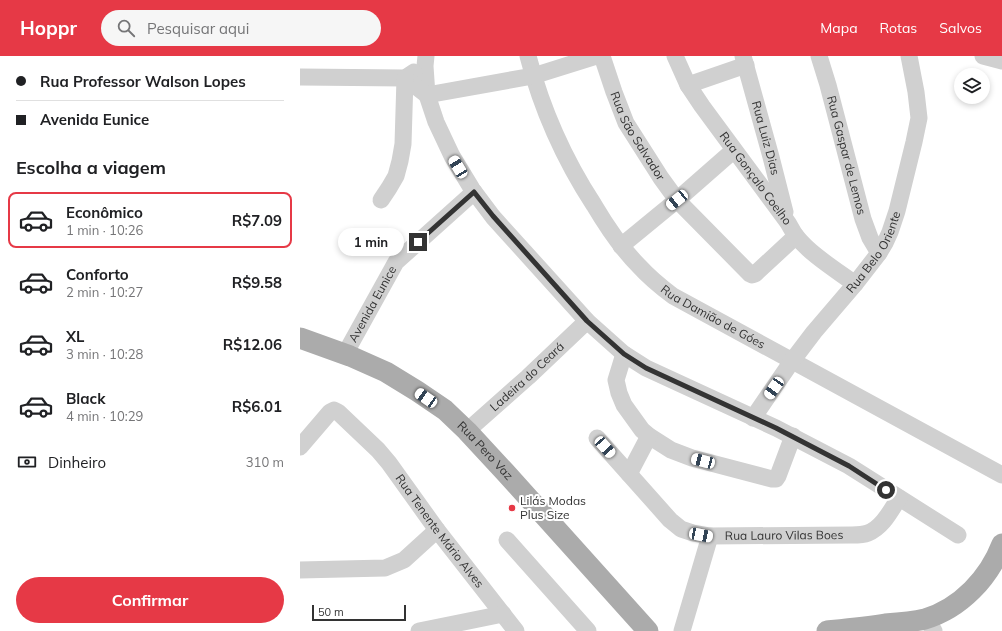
<!DOCTYPE html>
<html lang="pt">
<meta charset="utf-8">
<style>
:root{--surface:#fff;--page:#f6f6f6;--text:#202124;--muted:#757577;--line:#e0e0e0;--accent:#e63946}
body{margin:0;font-family:Mulish,sans-serif;background:var(--page);color:var(--text);height:100vh;display:flex;flex-direction:column;font-size:15px;white-space:nowrap}
*{box-sizing:border-box;margin:0}
p{font-size:13px;color:var(--muted)}
.icon{flex:none;width:22px;height:22px;fill:none;stroke:currentColor;stroke-width:2;stroke-linecap:round;stroke-linejoin:round}
.map{position:relative;flex:1;overflow:hidden}
.details{display:flex;flex-direction:column;background:var(--surface);width:300px}
.details>*{flex:none}
.guide{display:grid;align-content:center;height:88px;padding:0 16px;background:var(--surface)}
.buttons{position:absolute;left:654px;top:12px;display:grid;gap:8px}
.buttons a{display:grid;place-items:center;width:36px;height:36px;border-radius:50%;background:var(--surface);box-shadow:0 2px 6px #0003;font-size:20px}
.scale{position:absolute;left:12px;bottom:10px;width:94px;box-sizing:border-box;padding-left:4px;border:2px solid #333;border-top:0;font-size:11px;line-height:14px;white-space:nowrap;color:#333;-webkit-text-stroke:3px #fff;paint-order:stroke}
.end{position:absolute;width:18px;height:18px;margin:-9px;border:5px solid #333;background:#fff;box-shadow:0 0 0 2px #fff}
.from{border-radius:50%}
.bubble{position:absolute;height:28px;border-radius:14px;background:var(--surface);box-shadow:0 2px 6px #0003;font-size:13px;font-weight:700;line-height:28px;text-align:center}
.car{position:absolute;width:12px;height:24px;margin:-12px -6px;border-radius:5px;box-shadow:0 0 3px 1px #0007;background:linear-gradient(#fff 24%,#345 0 40%,#fff 0 76%,#345 0 86%,#fff 0)}
.guide b{display:flex;align-items:center;gap:14px;height:38px;font-size:15px}
.guide b+b{border-top:1px solid var(--line)}
.guide i{width:10px;height:10px;background:var(--text)}
ul{padding:0;list-style:none}
li{display:flex;align-items:center;gap:12px;height:56px;margin:0 8px 6px;padding:0 8px;border:2px solid transparent;border-radius:8px}
li div{flex:1}
li b{display:block;font-size:15px}
li em{font-style:normal;font-weight:700}
li.active{border-color:var(--accent)}
li>.icon{width:36px;height:36px;stroke-width:1.5}
h2{padding:0 16px;font-size:18px;line-height:48px}
.pay{display:flex;align-items:center;gap:10px;height:44px;padding:0 16px;font-size:15px}
.pay p{margin-inline-start:auto}
.primary-button{display:flex;gap:8px;margin-top:auto;padding:8px 16px}
.primary-button a{flex:1;height:46px;border-radius:24px;background:var(--accent);color:#fff;font-size:16px;font-weight:700;line-height:46px;text-align:center}
header{display:flex;align-items:center;gap:24px;box-sizing:border-box;height:56px;padding:0 20px;background:var(--accent);color:#fff}
header strong{font-size:19px}
nav{display:flex;gap:22px;margin-inline-start:auto;font-size:14px}
.search{width:280px;height:36px;background:var(--page);display:flex;align-items:center;gap:10px;box-sizing:border-box;padding:0 14px;border-radius:22px;color:var(--muted);font-size:15px}
main{display:flex;flex:1;min-height:0}
.map>svg:first-child{display:block}
</style>
<header>
<strong>Hoppr</strong>
<div class="search"><svg class="icon" aria-label="search" viewBox="0 0 24 24"><circle cx="10" cy="10" r="6"/><path d="M15 15l6 6"/></svg>Pesquisar aqui</div>
<nav><a>Mapa</a><a>Rotas</a><a>Salvos</a></nav>
</header>
<main>
<section class="details">
<div class="guide">
<b><i class="from"></i>Rua Professor Walson Lopes</b>
<b><i></i>Avenida Eunice</b>
</div>
<h2>Escolha a viagem</h2>
<ul>
<li class="active"><svg class="icon" aria-label="car" viewBox="0 0 24 24"><path d="M5 17H2v-5l4-1 3-4h7l3 4 3 1v5h-3M9 17h6M6 11h13"/><circle cx="7" cy="17" r="2"/><circle cx="17" cy="17" r="2"/></svg><div><b>Econômico</b><p>1 min · 10:26</p></div><em>R$7.09</em></li>
<li><svg class="icon" aria-label="car" viewBox="0 0 24 24"><path d="M5 17H2v-5l4-1 3-4h7l3 4 3 1v5h-3M9 17h6M6 11h13"/><circle cx="7" cy="17" r="2"/><circle cx="17" cy="17" r="2"/></svg><div><b>Conforto</b><p>2 min · 10:27</p></div><em>R$9.58</em></li>
<li><svg class="icon" aria-label="car" viewBox="0 0 24 24"><path d="M5 17H2v-5l4-1 3-4h7l3 4 3 1v5h-3M9 17h6M6 11h13"/><circle cx="7" cy="17" r="2"/><circle cx="17" cy="17" r="2"/></svg><div><b>XL</b><p>3 min · 10:28</p></div><em>R$12.06</em></li>
<li><svg class="icon" aria-label="car" viewBox="0 0 24 24"><path d="M5 17H2v-5l4-1 3-4h7l3 4 3 1v5h-3M9 17h6M6 11h13"/><circle cx="7" cy="17" r="2"/><circle cx="17" cy="17" r="2"/></svg><div><b>Black</b><p>4 min · 10:29</p></div><em>R$6.01</em></li>
</ul>
<div class="pay"><svg class="icon" aria-label="cash" viewBox="0 0 24 24"><path d="M3 7h18v10H3z"/><circle cx="12" cy="12" r="2"/></svg>Dinheiro<p>310 m</p></div>
<div class="primary-button"><a>Confirmar</a></div>
</section>
<div class="map">
<svg width="702" height="575" viewBox="0 0 702 575">
<rect width="100%" height="100%" fill="#fff"/>
<g fill="none" stroke-linecap="round" stroke-linejoin="round">
<g stroke="#d0d0d0" stroke-width="17">
<path d="M126,0l-1,10 2,29 9,27 16,34 20,33 21,28 94,104 37,33 22,14 130,60 73,38 109,69"/>
<path id="s1" d="M228,0c14,54 36,103 66,149 13,22 27,43 45,61 10,11 22,21 34,30l329,179"/>
<path id="s2" d="M302,0l12,36 12,31 35,55 16,22 73,74 2,1 3,-1 41,-38"/>
<path id="s3" d="M375,0l13,29 14,21 84,114c4,5 6,11 10,16 14,18 40,34 59,48"/>
<path id="s4" d="M443,0l28,101 14,55"/>
<path id="s5" d="M519,0l9,29 35,134 7,19 9,15"/>
<path d="M683,0l19,5"/>
<path d="M0,21l105,1 9,-6"/>
<path d="M105,22l22,17 106,-19 64,-20"/>
<path d="M388,29l58,-20"/>
<path d="M81,144l8,-12 7,-12 4,-15 3,-17 2,-66"/>
<path d="M321,190l56,-46 57,-50"/>
<path id="s6" d="M45,298l51,-92 78,-70"/>
<path d="M324,298l-8,26 3,13 5,12 18,25 7,6 22,14 21,8 80,21h4l2,-3 15,-40"/>
<path id="s7" d="M453,362l39,-57 22,-29 41,-48 24,-31 6,-10 5,-11 7,-21 17,-69 5,-24 -3,-26 -7,-36"/>
<path id="s8" d="M167,375l61,-54 59,-56"/>
<path id="s9" d="M297,382l73,82 11,9 12,4 17,3 142,-1c5,0 11,0 16,-2 15,-6 23,-23 31,-35"/>
<path id="s10" d="M0,391l30,-35 4,-2 4,2 40,38 11,13 48,67 79,101"/>
<path d="M329,418l20,-38"/>
<path d="M207,484l81,91"/>
<path d="M0,514l85,-2 19,-8 33,-30"/>
<path d="M626,562l8,13"/>
<path d="M119,575l84,-17"/>
<path d="M382,575l28,-95"/>
</g>
<g stroke="#ababab" stroke-width="21">
<path id="s11" d="M0,282l50,18 36,16 31,19 28,19 22,21 38,41 143,159"/>
<path d="M527,575c19,-2 39,-4 58,-7 14,-1 27,-2 40,-5 36,-11 64,-41 77,-75"/>
</g>
</g>
<g fill="none" stroke-linecap="round" stroke-linejoin="round">
<path stroke="#333" stroke-width="5" d="M118,186l56,-50 19,24 94,105 37,33 22,14 130,60 73,38 37,24"/>
</g>
<circle fill="#e63946" stroke="#fff" stroke-width="1.5" cx="212" cy="452" r="4"/>
<g text-anchor="middle" stroke-width="4" stroke-linejoin="round" paint-order="stroke">
<g font-size="12" fill="#333" stroke="#fff">
<text dy="4" stroke="none"><textPath href="#s2" startOffset="88">Rua São Salvador</textPath></text>
<text dy="4" stroke="none"><textPath href="#s4" startOffset="85">Rua Luiz Dias</textPath></text>
<text dy="4" stroke="none"><textPath href="#s5" startOffset="103">Rua Gaspar de Lemos</textPath></text>
<text dy="4" stroke="none"><textPath href="#s3" startOffset="147">Rua Gonçalo Coelho</textPath></text>
<text dy="4" stroke="none"><textPath href="#s7" startOffset="206">Rua Belo Oriente</textPath></text>
<text dy="4" stroke="none"><textPath href="#s6" startOffset="57">Avenida Eunice</textPath></text>
<text dy="4" stroke="none"><textPath href="#s1" startOffset="330">Rua Damião de Góes</textPath></text>
<text dy="4" stroke="none"><textPath href="#s8" startOffset="81">Ladeira do Ceará</textPath></text>
<text dy="4" stroke="none"><textPath href="#s11" startOffset="220">Rua Pero Vaz</textPath></text>
<text dy="4" stroke="none"><textPath href="#s10" startOffset="212">Rua Tenente Mário Alves</textPath></text>
<text dy="4" stroke="none"><textPath href="#s9" startOffset="228">Rua Lauro Vilas Boes</textPath></text>
</g>
<g font-size="12" fill="#333" stroke="#fff" text-anchor="start">
<text x="220" y="449">Lilás Modas<tspan x="220" dy="14">Plus Size</tspan></text>
</g>
</g>
</svg>
<div class="buttons">
<a><svg class="icon" aria-label="layers" viewBox="0 0 24 24"><path d="M12 4l9 5-9 5-9-5zM3 14l9 5 9-5"/></svg></a>
</div>
<div class="scale">50 m</div>
<i class="end from" style="left:586px;top:434px"></i>
<i class="end" style="left:118px;top:186px"></i>
<div class="bubble" style="left:38px;top:172px;width:66px">1 min</div>
<i class="car" style="left:158px;top:111px;rotate:329deg"></i>
<i class="car" style="left:377px;top:144px;rotate:231deg"></i>
<i class="car" style="left:474px;top:332px;rotate:215deg"></i>
<i class="car" style="left:126px;top:342px;rotate:304deg"></i>
<i class="car" style="left:305px;top:391px;rotate:138deg"></i>
<i class="car" style="left:403px;top:405px;rotate:285deg"></i>
<i class="car" style="left:401px;top:479px;rotate:101deg"></i>
</div>
</main>
